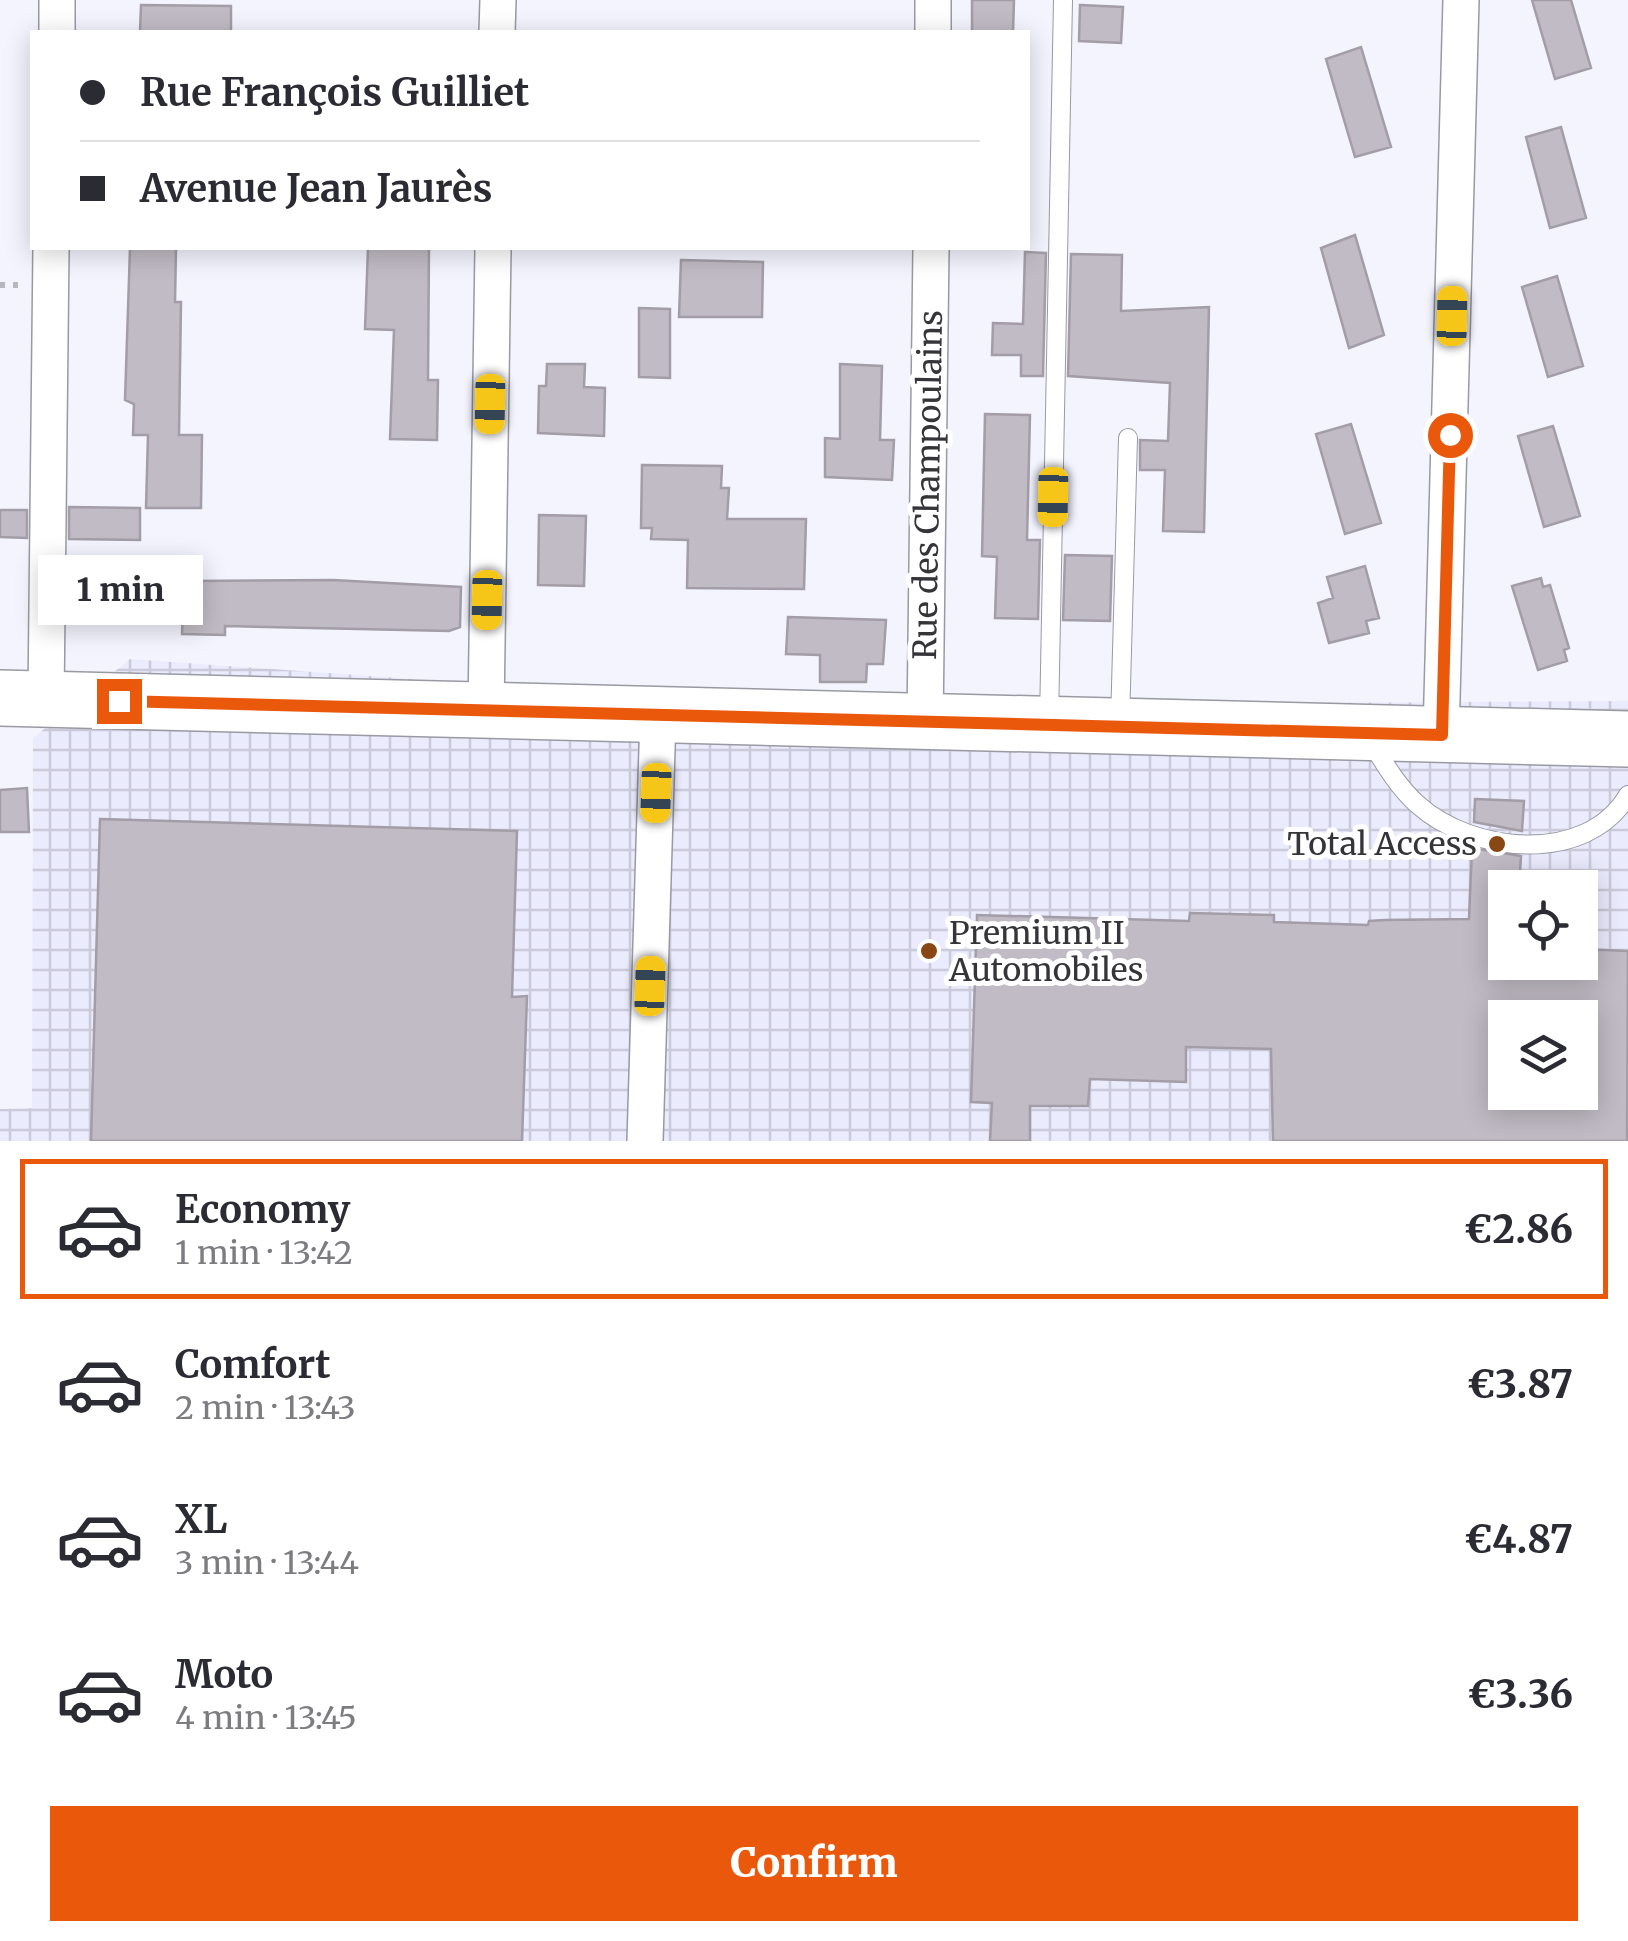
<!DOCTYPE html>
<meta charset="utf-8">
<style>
:root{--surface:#fff;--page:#f2f2f3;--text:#2b2b33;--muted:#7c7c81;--line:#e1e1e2;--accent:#ea580c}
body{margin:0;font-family:Merriweather,serif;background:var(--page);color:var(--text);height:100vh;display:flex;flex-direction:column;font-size:38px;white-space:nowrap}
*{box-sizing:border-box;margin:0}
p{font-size:32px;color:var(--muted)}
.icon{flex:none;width:55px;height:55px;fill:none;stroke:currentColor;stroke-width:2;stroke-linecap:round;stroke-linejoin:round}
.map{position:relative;height:1141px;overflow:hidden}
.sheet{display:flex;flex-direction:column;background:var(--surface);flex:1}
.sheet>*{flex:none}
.banner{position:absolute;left:30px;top:30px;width:1000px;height:220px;border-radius:0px;box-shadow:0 5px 25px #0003;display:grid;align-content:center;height:220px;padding:0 50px;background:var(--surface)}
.tools{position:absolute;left:1488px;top:870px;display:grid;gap:20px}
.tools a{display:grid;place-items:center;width:110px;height:110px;border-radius:0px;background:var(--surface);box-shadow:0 5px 25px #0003;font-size:50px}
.end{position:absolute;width:45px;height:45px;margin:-22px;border:12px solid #ea580c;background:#fff;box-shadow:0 0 0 5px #fff}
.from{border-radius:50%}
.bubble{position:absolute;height:70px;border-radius:0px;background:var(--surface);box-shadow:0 5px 25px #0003;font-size:32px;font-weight:800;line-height:70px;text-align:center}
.car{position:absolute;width:30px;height:60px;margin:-30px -15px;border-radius:12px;box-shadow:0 0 8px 2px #0007;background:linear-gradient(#f5c518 24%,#345 0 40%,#f5c518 0 76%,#345 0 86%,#f5c518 0)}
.banner b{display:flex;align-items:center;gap:35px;height:95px;font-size:38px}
.banner b+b{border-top:2px solid var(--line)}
.banner i{width:25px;height:25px;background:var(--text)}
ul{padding:18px 0 0;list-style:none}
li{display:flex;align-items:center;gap:30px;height:140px;margin:0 20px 15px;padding:0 30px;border:5px solid transparent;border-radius:0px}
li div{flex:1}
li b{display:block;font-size:38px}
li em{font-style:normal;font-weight:800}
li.current{border-color:var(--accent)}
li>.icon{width:90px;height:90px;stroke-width:1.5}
.button{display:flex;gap:20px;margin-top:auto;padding:20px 50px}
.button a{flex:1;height:115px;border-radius:0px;background:var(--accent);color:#fff;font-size:40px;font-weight:800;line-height:115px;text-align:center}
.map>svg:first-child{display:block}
</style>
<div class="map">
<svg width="1628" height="1141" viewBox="0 0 1628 1141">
<defs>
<pattern id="industrial-grid" width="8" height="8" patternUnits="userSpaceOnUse" patternTransform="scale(2.5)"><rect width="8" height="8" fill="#ebebfe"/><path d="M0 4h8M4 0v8" fill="none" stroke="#cacada"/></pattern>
</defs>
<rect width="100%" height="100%" fill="#f4f4ff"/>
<path fill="url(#industrial-grid)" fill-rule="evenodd" d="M130,659l660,47 838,-5v440h-1628v-32l32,-1 1,-370zM1505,888h75v74h-75zM1505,1018h75v74h-75z"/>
<path fill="#c0bbc4" stroke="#a29da6" stroke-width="2.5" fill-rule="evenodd" d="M972,0h42l-1,32h-41z
M1532,0h39l20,68 -36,11z
M141,5l90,1v26h-91z
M1080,5l43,2 -2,36 -42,-2z
M1361,47l30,100 -36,10 -29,-98z
M1561,127l25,91 -36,10 -24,-91z
M1355,235l29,100 -35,13 -28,-100z
M130,248h46l-1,54h6l-2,133h23l-1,73h-55l2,-73h-15l1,-31 -9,-4z
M368,248h61l-1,132h10l-1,60 -47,-1 4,-109 -29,-1z
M1025,252l21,1 -3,123h-22v-21h-29l1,-32 30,1z
M1071,254l51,1 -1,56 88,-4 -5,225 -41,-1 2,-61h-25v-30l28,1 2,-58 -102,-7z
M681,260l82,2 -1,55h-83z
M1557,276l26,90 -35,11 -26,-90z
M639,308l31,1v69l-31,-1z
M547,364h38l-1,23 21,1 -1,48 -66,-3 1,-47h7z
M840,364l42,2 -2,74h14l-2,40 -67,-3v-39l15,1z
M985,414l45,1 -3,125h13l-2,79 -43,-1 2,-61 -15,-1z
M1351,424l30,99 -36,11 -29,-100z
M1553,426l27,90 -36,11 -26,-91z
M642,465l80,1 -1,22h8l-2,31h79l-2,70 -117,-1 1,-48 -37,-1 1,-11h-11z
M69,507l71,1v32l-71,-1z
M0,510h27v28l-27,-1z
M539,515l47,1 -2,70 -46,-1z
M1065,555l47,1 -2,65 -47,-1z
M1365,566l14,52 -13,3 3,12 -40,10 -11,-40 15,-5 -6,-21z
M1541,578l2,9 7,-2 19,63 -5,2 3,11 -29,9 -26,-84z
M333,580l128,7 -1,40 -11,4 -224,-5v9l-43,-1 1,-33h6v-20z
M788,617l98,3 -3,44h-16l-1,18h-46v-27l-34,-1z
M27,788l2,44h-29v-42z
M1475,799l49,2 -2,30 -48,-9z
M100,819l417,12 -5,166 15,-1 -5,145h-431z
M1472,848l49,8 -2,31h-14v75h75v-13l48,2 -1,190h-354l-2,-92 -85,-2v35l-96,-3 -2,27h-58v35h-40l2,-38 -21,-1 6,-187 212,6 1,-8 84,2v7l94,3 1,-4 16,-1 84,-1zM1505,1018h75v74h-75z"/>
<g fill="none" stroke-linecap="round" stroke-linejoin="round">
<defs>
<path id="lane" d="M1049,721l14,-721
M1120,722l8,-284
M1371,742c13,21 27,45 46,62 55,50 170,61 211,-9"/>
<path id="street" d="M57,32v-32
M497,32l1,-32
M933,32v-32
M46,699l5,-451
M486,710l7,-462
M925,723l6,-475
M1441,735l20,-735
M645,1141l13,-425"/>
<path id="primary" d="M0,698l1628,41"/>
</defs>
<use href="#lane" stroke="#9999a3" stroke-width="20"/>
<use href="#street" stroke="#9999a3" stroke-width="38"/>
<use href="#primary" stroke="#9999a3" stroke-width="58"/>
<path stroke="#b7b7c0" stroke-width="6" stroke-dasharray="5 8" stroke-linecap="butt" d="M0,285h19"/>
<use href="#lane" stroke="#fff" stroke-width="18"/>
<use href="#street" stroke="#fff" stroke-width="35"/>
<use href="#primary" stroke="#fff" stroke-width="55"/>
</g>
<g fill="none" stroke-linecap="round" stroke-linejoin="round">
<path stroke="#ea580c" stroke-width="12" d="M119,701l1323,34 8,-300"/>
</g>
<g fill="#894715" stroke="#fff" stroke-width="4">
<circle cx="1497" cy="844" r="10"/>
<circle cx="929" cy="951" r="10"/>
</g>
<g text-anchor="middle" stroke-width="10" stroke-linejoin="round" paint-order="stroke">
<g font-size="32" fill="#353539" stroke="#fff">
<text transform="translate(928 485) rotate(-89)" y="11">Rue des Champoulains</text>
</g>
<g font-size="32" fill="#353539" stroke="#fff" text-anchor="end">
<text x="1477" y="855">Total Access</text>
<text x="949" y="944" text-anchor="start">Premium II<tspan x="949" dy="37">Automobiles</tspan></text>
</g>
</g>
</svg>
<div class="tools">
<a><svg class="icon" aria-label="locate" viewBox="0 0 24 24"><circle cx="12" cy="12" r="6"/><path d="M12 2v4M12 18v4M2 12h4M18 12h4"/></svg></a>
<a><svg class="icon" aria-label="layers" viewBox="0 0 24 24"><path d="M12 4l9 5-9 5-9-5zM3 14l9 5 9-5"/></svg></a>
</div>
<i class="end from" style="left:1450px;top:435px"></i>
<i class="end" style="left:119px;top:701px"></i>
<div class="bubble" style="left:38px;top:555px;width:165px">1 min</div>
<i class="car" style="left:1452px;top:316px;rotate:1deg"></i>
<i class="car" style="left:490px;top:404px;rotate:181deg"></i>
<i class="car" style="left:1053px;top:497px;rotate:181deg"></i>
<i class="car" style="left:487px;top:600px;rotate:181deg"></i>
<i class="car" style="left:656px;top:793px;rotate:182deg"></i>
<i class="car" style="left:650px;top:986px;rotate:2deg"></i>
<div class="banner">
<b><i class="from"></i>Rue François Guilliet</b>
<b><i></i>Avenue Jean Jaurès</b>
</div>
</div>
<section class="sheet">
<ul>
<li class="current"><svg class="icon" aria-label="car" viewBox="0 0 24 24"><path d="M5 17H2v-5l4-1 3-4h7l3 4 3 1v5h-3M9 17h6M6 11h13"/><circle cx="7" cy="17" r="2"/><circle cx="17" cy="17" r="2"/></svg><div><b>Economy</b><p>1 min · 13:42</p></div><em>€2.86</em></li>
<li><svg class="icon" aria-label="car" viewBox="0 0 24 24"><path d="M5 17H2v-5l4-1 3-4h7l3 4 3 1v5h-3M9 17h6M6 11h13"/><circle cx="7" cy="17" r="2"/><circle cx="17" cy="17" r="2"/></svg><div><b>Comfort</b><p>2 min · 13:43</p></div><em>€3.87</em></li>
<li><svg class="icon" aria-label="car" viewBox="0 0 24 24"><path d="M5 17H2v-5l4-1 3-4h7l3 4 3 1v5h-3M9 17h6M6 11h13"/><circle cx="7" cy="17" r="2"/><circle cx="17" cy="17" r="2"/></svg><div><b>XL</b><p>3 min · 13:44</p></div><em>€4.87</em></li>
<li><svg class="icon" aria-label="car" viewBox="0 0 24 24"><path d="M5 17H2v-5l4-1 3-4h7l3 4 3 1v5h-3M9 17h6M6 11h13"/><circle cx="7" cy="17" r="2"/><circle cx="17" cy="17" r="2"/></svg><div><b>Moto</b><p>4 min · 13:45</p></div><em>€3.36</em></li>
</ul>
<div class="button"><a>Confirm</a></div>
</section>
